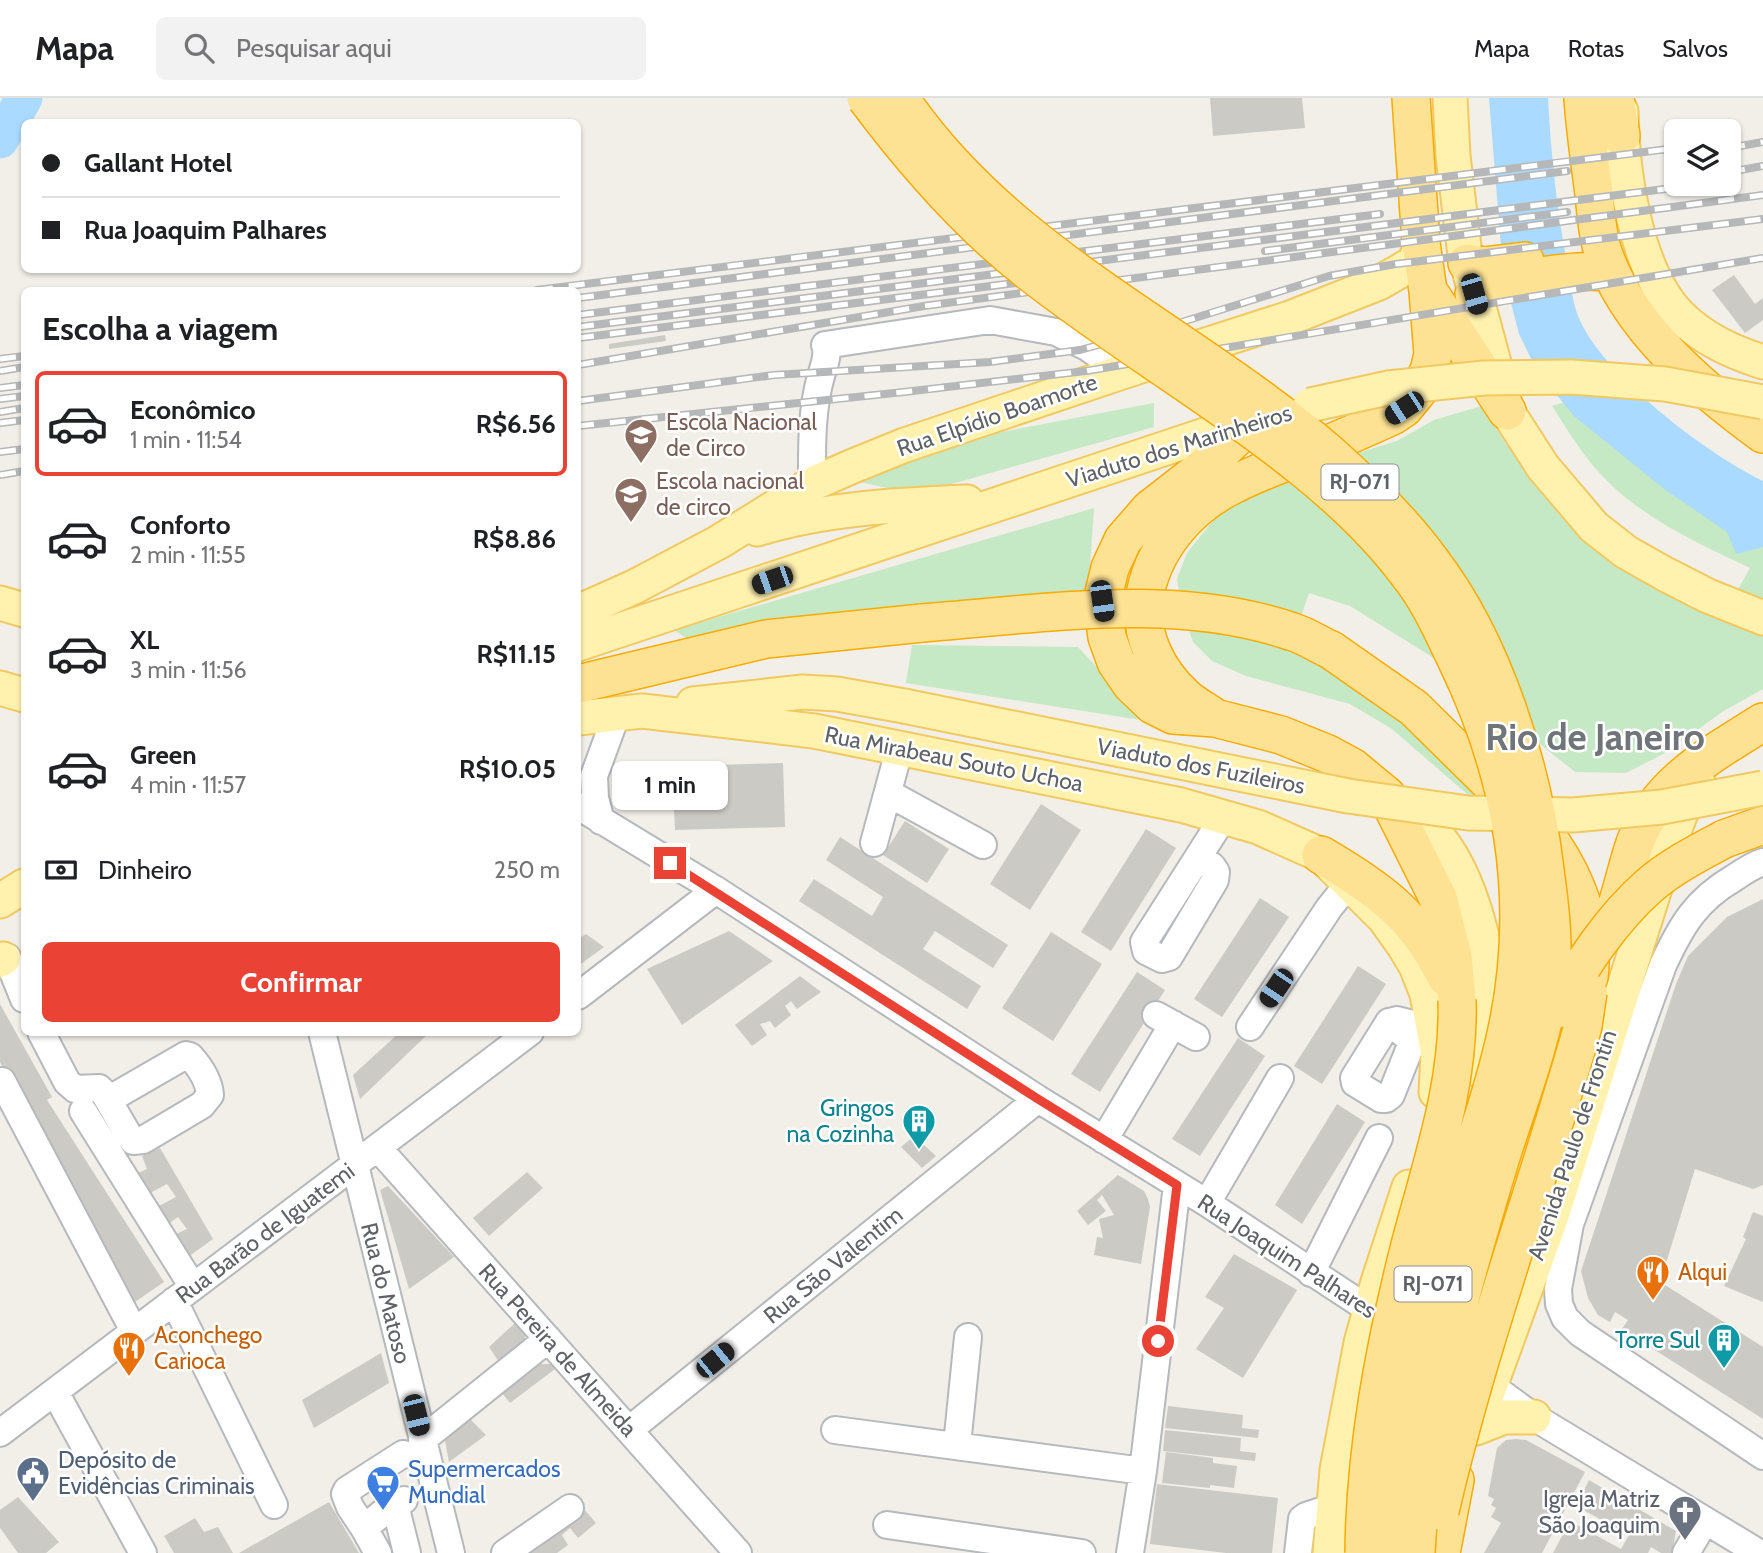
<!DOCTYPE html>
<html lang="pt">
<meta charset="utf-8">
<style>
:root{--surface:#fff;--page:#f2f2f2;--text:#202124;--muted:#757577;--line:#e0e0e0;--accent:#ea4335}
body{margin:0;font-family:Cabin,sans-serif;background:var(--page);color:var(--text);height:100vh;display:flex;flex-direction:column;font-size:26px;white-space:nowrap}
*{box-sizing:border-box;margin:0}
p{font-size:23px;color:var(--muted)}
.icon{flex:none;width:38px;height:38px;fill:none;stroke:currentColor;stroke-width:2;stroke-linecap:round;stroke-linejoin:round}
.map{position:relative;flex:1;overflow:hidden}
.sheet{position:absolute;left:21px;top:189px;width:560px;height:749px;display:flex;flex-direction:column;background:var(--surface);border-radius:10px;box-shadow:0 2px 5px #0004}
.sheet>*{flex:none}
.banner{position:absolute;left:21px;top:21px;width:560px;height:154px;border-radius:10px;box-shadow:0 2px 5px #0004;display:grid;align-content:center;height:154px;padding:0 21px;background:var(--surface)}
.fabs{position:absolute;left:1664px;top:21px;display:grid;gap:14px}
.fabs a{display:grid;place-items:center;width:77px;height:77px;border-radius:10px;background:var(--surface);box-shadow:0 2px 5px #0004;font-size:35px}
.end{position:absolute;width:32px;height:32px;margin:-16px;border:9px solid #ea4335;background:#fff;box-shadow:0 0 0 4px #fff}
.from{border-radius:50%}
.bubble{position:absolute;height:49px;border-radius:10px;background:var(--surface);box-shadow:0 2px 5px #0004;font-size:23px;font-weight:700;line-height:49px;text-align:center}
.car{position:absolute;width:21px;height:42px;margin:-21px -10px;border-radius:9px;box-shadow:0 0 5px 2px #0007;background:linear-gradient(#222 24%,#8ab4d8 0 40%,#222 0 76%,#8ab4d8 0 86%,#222 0)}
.banner b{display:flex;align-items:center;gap:24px;height:66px;font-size:26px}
.banner b+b{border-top:2px solid var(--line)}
.banner i{width:18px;height:18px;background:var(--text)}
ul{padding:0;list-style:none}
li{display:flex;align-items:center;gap:21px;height:105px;margin:0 14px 10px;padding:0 7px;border:4px solid transparent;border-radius:10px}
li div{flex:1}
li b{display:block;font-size:26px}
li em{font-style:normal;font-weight:700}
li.active{border-color:var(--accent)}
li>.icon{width:63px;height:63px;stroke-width:1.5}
h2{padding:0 21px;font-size:32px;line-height:84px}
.pay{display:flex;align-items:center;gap:18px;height:77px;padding:0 21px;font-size:26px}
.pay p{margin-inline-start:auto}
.button{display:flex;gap:14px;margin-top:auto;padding:14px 21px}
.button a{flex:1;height:80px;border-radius:10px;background:var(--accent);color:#fff;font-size:28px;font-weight:700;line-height:80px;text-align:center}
header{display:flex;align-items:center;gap:42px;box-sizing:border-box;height:98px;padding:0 35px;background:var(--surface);border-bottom:2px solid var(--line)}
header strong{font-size:33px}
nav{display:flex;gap:38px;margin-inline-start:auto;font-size:24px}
.search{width:490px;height:63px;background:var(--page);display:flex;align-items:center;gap:18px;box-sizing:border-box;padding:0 24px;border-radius:10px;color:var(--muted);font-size:26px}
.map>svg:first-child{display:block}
</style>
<header>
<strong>Mapa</strong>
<div class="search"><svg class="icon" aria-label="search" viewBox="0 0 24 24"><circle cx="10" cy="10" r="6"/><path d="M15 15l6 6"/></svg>Pesquisar aqui</div>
<nav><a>Mapa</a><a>Rotas</a><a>Salvos</a></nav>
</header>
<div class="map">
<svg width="1763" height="1455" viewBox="0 0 1763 1455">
<rect width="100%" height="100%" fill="#f1efe8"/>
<path fill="#c5e8c5" d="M1576,301l187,142v148l-41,23 -55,40 -41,21 -51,-1 -146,-117 -79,-49 -41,-13 -12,35 188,153 -3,26 -90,-78 -42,-25 -104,-28 -34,-15 -19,-19 -11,-31 -5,-32 10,-26 28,-35 39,-30 61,-22 82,-25 37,-21 48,-14 23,37 42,52 178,118 25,-45c-55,-26 -113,-52 -154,-99 -17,-19 -30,-42 -44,-63z
M1154,305v24l-238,67 -61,-13 131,-46z
M1094,410l-6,86 -399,46 -15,-10z
M912,547l166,2 69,74 -241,-38z"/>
<path fill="#aadaff" d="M1489,0h59c3,57 9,114 20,170 3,15 4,33 10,48 23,58 129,138 185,165v66l-27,7 -9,-22 -63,-43 -90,-73 -37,-45 -18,-37 -16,-62z"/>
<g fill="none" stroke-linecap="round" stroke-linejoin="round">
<path stroke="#aadaff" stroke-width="37" d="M0,42l24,-42"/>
</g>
<path fill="#cccac5" d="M1210,0h92l3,30 -92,8z
M1734,177l21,29 8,-6v22l-18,13 -33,-43z
M665,237l1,6 -57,8v-5z
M783,665l2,64 -110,3 -1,-21 -31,1 -15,-15 -1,-27z
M1041,706l40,26 -51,80 -40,-26z
M905,723l44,28 -22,34 -44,-28z
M1146,731l30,19 -65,103 -30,-19z
M840,739l168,108 -15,23 -58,-37 -12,18 58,37 -14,23 -168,-108 15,-22 58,37 11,-19 -57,-37z
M1260,800l29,19 -67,100 -28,-18z
M1763,801v286l-10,4 -58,-20 -32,104 -6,-1 -3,6 109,69v72l-141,-90 6,-9 -13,-8 -5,10 -12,-7 -10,-17 -7,-27 95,-287 12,-28 39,-39z
M729,833l44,30 -91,64 -35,-56z
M1051,834l51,32 -49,77 -51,-33z
M586,836l18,13 -26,19v-27z
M1358,868l28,18 -64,100 -28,-18z
M1137,874l28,18 -65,102 -29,-18z
M800,878l21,16 -24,17 -6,-8 -6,5 6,9 -16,13 -5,-7 -10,3 7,11 -15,11 -17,-21z
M0,906l52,93 -5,3 117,182 -29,20 -110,-190 -25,-50z
M400,934h30l-70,67 -7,-24z
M1238,940l27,18 -65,100 -28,-17z
M1337,1006l28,18 -63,102 -27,-19z
M914,1038l22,20 -14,12 -21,-21z
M160,1050l53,91 -25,18 -14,-22 13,-6 -9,-12 -10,7 -9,-18 17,-9 -9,-13 -17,9 -12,-20 9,-4 -5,-13z
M527,1074l16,16 -54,48 -16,-18z
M1118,1077l26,16 4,8 2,8 -9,57 -47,-9 3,-18 6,1 -4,-19 15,-4 -12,-20 -5,5 9,11 -18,14 -11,-14z
M388,1088l66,71 -45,32 -29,-99z
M1753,1114l10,4v86l-39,-16 22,-47 -3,-2z
M1234,1156l63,36 -54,88 -47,-29 28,-41 -19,-11z
M515,1225l11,9 -2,10 -25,20 -10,-15z
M381,1255l8,30 -75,45 -12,-28z
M539,1266h14l2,5 -45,34 -8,-10z
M1168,1308l75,9 -1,13 17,2 -1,8 -93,-10z
M469,1320l17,17 -37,27 -5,-27z
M1165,1332l76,8 -1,13 16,2 -1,8 -92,-10z
M1516,1341l10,1 59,32 -43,81h-58l17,-30 -10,-6 5,-9 -5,-3 3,-6 -6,-3 9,-48 9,-8z
M1166,1354l47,6v5l24,3 -3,22 -24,-3v3l-48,-5z
M1589,1382l87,51 -4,22h-11l-10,-6 -3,6h-95l17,-32 51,28 8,-14 -53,-29z
M1157,1386l121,14 -6,55h-46l-76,-9z
M18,1399l41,45 -13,11h-28l-18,-25v-18z
M329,1404l30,51h-120z
M583,1410l13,15 -18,15 -8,-10 -8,7 6,10 -11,8h-31z
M195,1420l9,14 14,-5 15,26h-59l-10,-17z"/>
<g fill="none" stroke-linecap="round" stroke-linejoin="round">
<defs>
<path id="minor" d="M812,386c0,-36 -1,-73 9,-108 3,-11 8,-21 4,-31l165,-25 66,12 31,15 35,25
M888,695l95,52
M578,708l138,84 322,209 169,104 178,117
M601,723l-6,-23 -1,-22 23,-63
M874,745l26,-96
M1198,762l14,6 4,6 -1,8 -46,77 -7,2 -16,-8 -2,-9 79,-124
M1763,764c-10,3 -20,10 -29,16 -38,22 -53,48 -71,87l-93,259 -12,65 1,15 6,14 15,15 183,123
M7,859l17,42
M578,898l138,-106
M1156,917l40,22
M1389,924l20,16 2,7 -20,50 -5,4h-5l-26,-16 -1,-5 35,-56 8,-2 20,5 16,-1
M1250,929l79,-119 20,-25
M41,934l26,50 8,7 24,-1 5,5 25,43 4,5 10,-1 59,-35 8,-10c-1,-14 -11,-29 -20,-39l-4,-1 -78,45
M322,934l129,521
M2,983l132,250
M83,1013l110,176
M1104,1042l69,-116
M378,1050l360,405
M1207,1105l73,-125
M1311,1175l68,-135
M174,1203l100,204
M1490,1287l44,32 225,136
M55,1294l88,161
M629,1332l409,-331
M835,1332l308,41
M0,1335l530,-401
M422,1342l126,-101
M957,1347l11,-108
M395,1407l12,48
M887,1427l195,28
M364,1430l-14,-21 -5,-13 2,-4 56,-36
M378,1455l-14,-25 21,-17 19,-11
M505,1455l65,-45
M1130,1455l13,-82 34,-286
M1298,1455l4,-34 4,-3 27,-9
M1686,1455l19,-32"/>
<path id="major" d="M1450,0l3,58 12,99 42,156 36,56 51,60 32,25 39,22 43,22 55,22
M1621,13c1,61 14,158 58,204 24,24 53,37 84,47
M757,431c68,-21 140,-24 210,-27
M0,505l24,7
M578,514l56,-25 85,-45 93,-58 41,-18 52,-21 217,-73 168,-54 89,-35 21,-12 15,-9 6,-19
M578,546l681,-227
M0,590l24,7
M693,606l110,-12 34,2 67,12
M578,620l64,-7 172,20 367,74 77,22 63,28 63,63 20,28 12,20 11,28 11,61 -2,37
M1389,700c11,7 25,15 35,24 45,40 67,129 66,187 0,21 -4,43 -7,64
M0,803l24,-15
M0,862l3,-1
M1488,1294l63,-173 116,-369 14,-37 17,-31
M1476,1330l28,-11h30
M1330,1455l7,-83 24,-127 17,-61 31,-95"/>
<path id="highway" d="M1583,0c2,32 7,64 11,96 2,19 3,40 9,58 25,75 98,137 160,182
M1615,0l6,38
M1467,165l16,3 42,-5
M1429,194l78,119
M1474,196c28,-14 107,-27 137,-21
M1258,319l-49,46 -59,46 -27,31 -13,28 -8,33 5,36 9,25 15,22 22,21 20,10 42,3 66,17 47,19 24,13 35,29 51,102 15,58 4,44
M1331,552l83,58 139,137c26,39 42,84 36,132
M578,586l188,-45 156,-16
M1214,619c-10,-7 -22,-13 -30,-21 -26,-24 -44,-59 -40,-95 7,-51 44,-95 91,-117 17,-9 36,-16 54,-23 34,-15 69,-29 103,-45l12,-8 14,-17 11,-20 4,-17 -5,-63 -7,-48 -10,-145
M1724,741l39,-14
M1321,757c58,34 95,60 125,122
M1607,834c13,-29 18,-60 28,-89 22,-60 77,-89 128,-121
M1526,1063c11,-40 18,-77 15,-119
M1441,1455l14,-73"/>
</defs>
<use href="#minor" stroke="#b5b8bc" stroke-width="30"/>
<use href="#major" stroke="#f2c960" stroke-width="37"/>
<use href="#highway" stroke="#f9ab00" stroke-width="40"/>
<use href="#minor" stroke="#fff" stroke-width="26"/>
<use href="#major" stroke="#fff2af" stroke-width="33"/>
<use href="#highway" stroke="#fde293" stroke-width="37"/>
<defs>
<path id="rail" d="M1729,50l34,-6
M1729,74l34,-6
M1265,153l302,-39
M537,192l1139,-142
M578,200l989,-127
M578,217l802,-101
M578,229l1126,-143
M578,240l461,-58
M0,261l24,-3
M578,267l346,-59 839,-111
M0,273l24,-4
M0,290l24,-3
M0,301l24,-3
M578,303l196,-26 216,-13 90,-12 102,-28 147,-46 67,-12 367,-45
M0,314l24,-4
M0,325l24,-3
M578,328l326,-34 182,-21 677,-113
M0,354l24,-3
M0,377l24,-4"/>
</defs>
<use href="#rail" stroke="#b6b7b8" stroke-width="8"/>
<use href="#rail" stroke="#fff" stroke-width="5" stroke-dasharray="16" stroke-linecap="butt"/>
<defs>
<path id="major-bridge" d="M1310,307l78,-17 96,-10 87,-1 94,7 98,18
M904,608l444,90 120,17 105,2 89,-8 101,-19"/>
<path id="highway-bridge" d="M866,0c47,63 99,123 161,172 90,71 189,128 278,200 37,30 75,66 104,105 20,25 33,55 47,84 57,117 78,238 52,366 -17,83 -51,162 -72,243 -11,42 -21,86 -28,129 -8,52 -12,104 -21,156
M900,0c107,159 288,233 429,355 37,33 73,68 102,108 63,82 102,207 114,309 5,37 10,76 5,113 -8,61 -32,119 -50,177 -39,129 -77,258 -84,393
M922,525c122,-9 252,-32 371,9 13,4 25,12 38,18
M1555,912c27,-45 55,-90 95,-125 22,-19 48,-32 74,-46
M1440,1413c38,-164 97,-323 143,-485l5,-34
M1364,1455c1,-103 20,-204 45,-304 21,-81 51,-164 48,-249"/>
</defs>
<use href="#major-bridge" stroke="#f2c960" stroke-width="37" stroke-linecap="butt"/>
<use href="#highway-bridge" stroke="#f9ab00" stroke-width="40" stroke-linecap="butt"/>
<use href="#major-bridge" stroke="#fff2af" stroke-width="33"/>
<use href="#highway-bridge" stroke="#fde293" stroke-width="37"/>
</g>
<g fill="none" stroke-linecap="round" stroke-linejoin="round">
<path stroke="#ea4335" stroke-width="9" d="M670,765l368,236 139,86 -19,156"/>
</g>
<defs>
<symbol id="university-pin" viewBox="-11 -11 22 30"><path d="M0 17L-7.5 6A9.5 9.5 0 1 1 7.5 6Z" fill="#8d6e63" stroke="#fff"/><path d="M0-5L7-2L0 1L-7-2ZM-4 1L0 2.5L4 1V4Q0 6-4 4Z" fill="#fff"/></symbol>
<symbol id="building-pin" viewBox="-11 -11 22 30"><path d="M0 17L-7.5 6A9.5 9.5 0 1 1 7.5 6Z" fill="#0f9aa8" stroke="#fff"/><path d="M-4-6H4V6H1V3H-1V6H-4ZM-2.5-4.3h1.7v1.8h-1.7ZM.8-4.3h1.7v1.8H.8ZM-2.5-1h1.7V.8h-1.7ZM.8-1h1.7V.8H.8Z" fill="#fff"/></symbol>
<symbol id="restaurant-pin" viewBox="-11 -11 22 30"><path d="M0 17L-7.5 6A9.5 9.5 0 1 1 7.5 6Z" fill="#e8710a" stroke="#fff"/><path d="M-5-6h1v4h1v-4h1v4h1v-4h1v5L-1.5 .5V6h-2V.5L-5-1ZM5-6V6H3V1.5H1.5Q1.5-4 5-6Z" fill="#fff"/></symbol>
<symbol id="civic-pin" viewBox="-11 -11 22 30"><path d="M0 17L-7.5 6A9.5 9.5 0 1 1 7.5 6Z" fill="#5c6f8a" stroke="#fff"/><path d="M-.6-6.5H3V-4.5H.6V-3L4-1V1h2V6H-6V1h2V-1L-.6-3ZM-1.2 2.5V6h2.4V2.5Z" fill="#fff"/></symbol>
<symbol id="supermarket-pin" viewBox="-11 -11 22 30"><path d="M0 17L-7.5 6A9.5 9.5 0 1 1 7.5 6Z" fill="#3f7fe0" stroke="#fff"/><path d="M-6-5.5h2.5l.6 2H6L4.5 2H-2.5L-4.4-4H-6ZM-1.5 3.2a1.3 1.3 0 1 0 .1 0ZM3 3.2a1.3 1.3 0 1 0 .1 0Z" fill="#fff"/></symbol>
<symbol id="church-pin" viewBox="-11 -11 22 30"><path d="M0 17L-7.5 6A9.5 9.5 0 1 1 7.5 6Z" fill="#6b7280" stroke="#fff"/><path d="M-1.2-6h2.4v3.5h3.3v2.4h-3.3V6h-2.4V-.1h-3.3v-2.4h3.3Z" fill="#fff"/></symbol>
</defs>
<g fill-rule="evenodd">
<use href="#university-pin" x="622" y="318" width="38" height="52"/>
<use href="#university-pin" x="612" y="377" width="38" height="52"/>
<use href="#building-pin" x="900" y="1004" width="38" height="52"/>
<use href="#restaurant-pin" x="1634" y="1155" width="38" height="52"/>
<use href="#building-pin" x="1705" y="1223" width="38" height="52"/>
<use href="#restaurant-pin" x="110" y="1231" width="38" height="52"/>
<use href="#civic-pin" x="14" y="1356" width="38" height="52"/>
<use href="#supermarket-pin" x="364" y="1365" width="38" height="52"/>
<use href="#church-pin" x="1666" y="1395" width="38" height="52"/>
</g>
<g text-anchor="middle" stroke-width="5" stroke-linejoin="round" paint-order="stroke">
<g fill="#fff" stroke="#8f9295" stroke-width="2">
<rect x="1321.5" y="366.5" width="77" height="35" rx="5"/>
<rect x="1394.5" y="1168.5" width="77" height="35" rx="5"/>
</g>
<g font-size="21" font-weight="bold" fill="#5f6368">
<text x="1360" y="391">RJ-071</text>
<text x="1433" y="1193">RJ-071</text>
</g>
<g font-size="23" fill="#5f6368" stroke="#fff">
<text transform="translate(997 317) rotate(-19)" y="8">Rua Elpídio Boamorte</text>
<text transform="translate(1179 348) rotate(-17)" y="8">Viaduto dos Marinheiros</text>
<text transform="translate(954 661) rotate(11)" y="8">Rua Mirabeau Souto Uchoa</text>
<text transform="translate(1201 668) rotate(11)" y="8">Viaduto dos Fuzileiros</text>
<text transform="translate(1572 1047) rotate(-72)" y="8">Avenida Paulo de Frontin</text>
<text transform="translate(265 1135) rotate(-37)" y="8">Rua Barão de Iguatemi</text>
<text transform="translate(1287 1158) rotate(33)" y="8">Rua Joaquim Palhares</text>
<text transform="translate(833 1167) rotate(-39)" y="8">Rua São Valentim</text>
<text transform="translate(386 1195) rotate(76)" y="8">Rua do Matoso</text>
<text transform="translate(558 1252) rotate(48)" y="8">Rua Pereira de Almeida</text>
</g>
<g font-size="23" fill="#785e54" stroke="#fff" text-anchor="start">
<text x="666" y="332">Escola Nacional<tspan x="666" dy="26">de Circo</tspan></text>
<text x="656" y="391">Escola nacional<tspan x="656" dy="26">de circo</tspan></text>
</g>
<g font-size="23" fill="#0d838f" stroke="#fff" text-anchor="end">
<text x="894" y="1018">Gringos<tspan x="894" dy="26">na Cozinha</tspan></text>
<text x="1700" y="1250">Torre Sul</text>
</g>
<g font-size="23" fill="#c56008" stroke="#fff" text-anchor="start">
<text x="1678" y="1182">Alqui</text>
<text x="154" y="1245">Aconchego<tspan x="154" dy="26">Carioca</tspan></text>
</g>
<g font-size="23" fill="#4e5e75" stroke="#fff" text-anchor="start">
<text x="58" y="1370">Depósito de<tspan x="58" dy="26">Evidências Criminais</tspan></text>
</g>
<g font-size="23" fill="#366cbe" stroke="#fff" text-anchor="start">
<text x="408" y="1379">Supermercados<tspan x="408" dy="26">Mundial</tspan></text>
</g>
<g font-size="23" fill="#5b616d" stroke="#fff" text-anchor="end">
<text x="1660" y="1409">Igreja Matriz<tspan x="1660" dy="26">São Joaquim</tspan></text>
</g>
<g font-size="37" font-weight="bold" fill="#70757a" stroke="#fff">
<text x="1595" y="652">Rio de Janeiro</text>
</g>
</g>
</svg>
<div class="fabs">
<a><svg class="icon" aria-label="layers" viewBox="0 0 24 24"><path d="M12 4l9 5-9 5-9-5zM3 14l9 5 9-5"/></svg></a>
</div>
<i class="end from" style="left:1158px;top:1243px"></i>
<i class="end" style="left:670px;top:765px"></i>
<div class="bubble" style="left:612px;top:663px;width:116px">1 min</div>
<i class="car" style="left:1474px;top:196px;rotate:164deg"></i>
<i class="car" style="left:1404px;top:310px;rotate:237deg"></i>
<i class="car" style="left:772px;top:482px;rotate:251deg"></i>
<i class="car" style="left:1102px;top:503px;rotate:172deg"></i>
<i class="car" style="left:1276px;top:890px;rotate:214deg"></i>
<i class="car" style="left:715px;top:1262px;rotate:51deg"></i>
<i class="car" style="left:416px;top:1317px;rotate:166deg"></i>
<div class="banner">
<b><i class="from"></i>Gallant Hotel</b>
<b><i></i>Rua Joaquim Palhares</b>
</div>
<section class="sheet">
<h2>Escolha a viagem</h2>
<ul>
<li class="active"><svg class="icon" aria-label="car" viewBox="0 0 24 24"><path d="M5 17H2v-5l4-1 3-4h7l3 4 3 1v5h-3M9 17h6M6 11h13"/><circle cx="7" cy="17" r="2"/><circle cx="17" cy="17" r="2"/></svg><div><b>Econômico</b><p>1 min · 11:54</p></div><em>R$6.56</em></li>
<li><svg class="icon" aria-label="car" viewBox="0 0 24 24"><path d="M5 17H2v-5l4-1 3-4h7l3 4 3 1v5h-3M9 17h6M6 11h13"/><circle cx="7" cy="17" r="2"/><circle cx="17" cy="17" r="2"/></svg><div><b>Conforto</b><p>2 min · 11:55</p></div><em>R$8.86</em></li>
<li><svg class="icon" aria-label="car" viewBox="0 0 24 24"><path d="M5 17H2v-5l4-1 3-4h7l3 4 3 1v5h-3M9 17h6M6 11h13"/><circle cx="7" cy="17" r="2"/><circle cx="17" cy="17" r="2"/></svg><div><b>XL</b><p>3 min · 11:56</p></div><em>R$11.15</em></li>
<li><svg class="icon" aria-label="car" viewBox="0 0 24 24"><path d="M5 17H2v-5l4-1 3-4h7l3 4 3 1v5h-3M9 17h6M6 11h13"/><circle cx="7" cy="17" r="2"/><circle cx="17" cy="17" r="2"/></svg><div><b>Green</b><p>4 min · 11:57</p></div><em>R$10.05</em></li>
</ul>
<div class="pay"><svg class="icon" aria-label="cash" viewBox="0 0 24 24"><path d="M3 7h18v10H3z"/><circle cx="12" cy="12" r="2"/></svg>Dinheiro<p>250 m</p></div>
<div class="button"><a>Confirmar</a></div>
</section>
</div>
